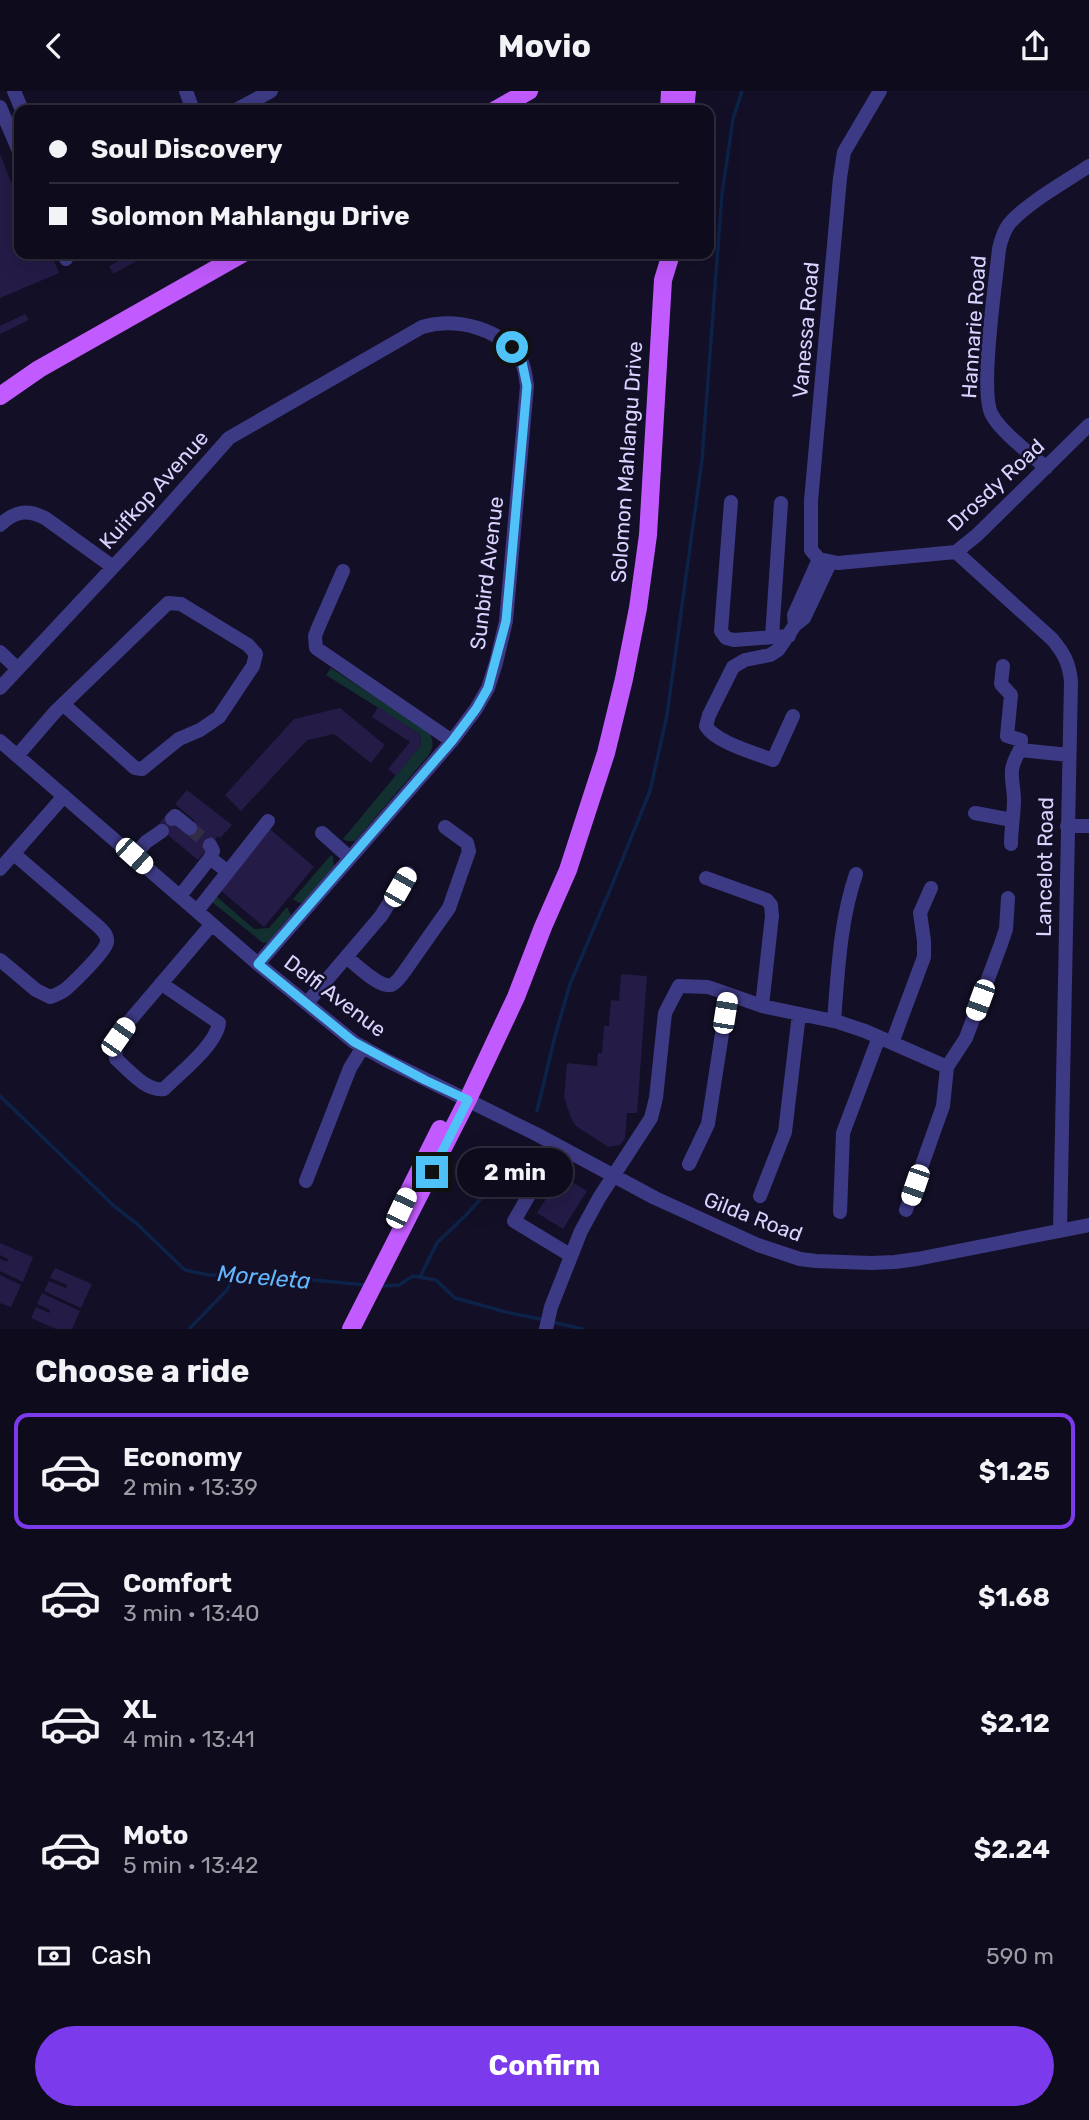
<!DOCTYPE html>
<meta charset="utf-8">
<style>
:root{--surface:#0e0b1c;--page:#1c1929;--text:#f1f3f6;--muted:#9b9ba3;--line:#2e2b3b;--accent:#7c3aed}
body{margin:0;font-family:Rubik,sans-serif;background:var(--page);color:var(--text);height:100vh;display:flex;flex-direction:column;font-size:26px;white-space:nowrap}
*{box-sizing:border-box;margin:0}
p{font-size:23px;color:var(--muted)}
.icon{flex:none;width:38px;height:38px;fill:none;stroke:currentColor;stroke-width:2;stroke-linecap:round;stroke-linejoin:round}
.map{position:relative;height:1238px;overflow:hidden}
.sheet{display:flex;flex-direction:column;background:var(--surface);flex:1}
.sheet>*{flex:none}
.banner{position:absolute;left:14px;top:14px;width:700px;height:154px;border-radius:14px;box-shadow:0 7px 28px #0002,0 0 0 2px var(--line);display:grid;align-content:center;height:154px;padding:0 35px;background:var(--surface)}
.end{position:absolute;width:32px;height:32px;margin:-16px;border:9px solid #4fc3f7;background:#111;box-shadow:0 0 0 4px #111}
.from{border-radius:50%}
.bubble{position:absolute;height:49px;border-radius:24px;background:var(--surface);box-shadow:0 7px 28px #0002,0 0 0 2px var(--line);font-size:23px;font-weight:700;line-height:49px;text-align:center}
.car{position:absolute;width:21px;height:42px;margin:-21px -10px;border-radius:9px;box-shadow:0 0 5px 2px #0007;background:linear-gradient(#fff 24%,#345 0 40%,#fff 0 76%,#345 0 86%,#fff 0)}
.banner b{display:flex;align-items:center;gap:24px;height:66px;font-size:26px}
.banner b+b{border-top:2px solid var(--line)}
.banner i{width:18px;height:18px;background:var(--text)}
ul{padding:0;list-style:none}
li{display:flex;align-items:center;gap:21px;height:116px;margin:0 14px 10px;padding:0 21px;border:4px solid transparent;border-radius:14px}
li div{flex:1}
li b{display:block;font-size:26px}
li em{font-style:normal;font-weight:700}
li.on{border-color:var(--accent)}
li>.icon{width:63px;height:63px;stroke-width:1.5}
h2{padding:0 35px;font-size:32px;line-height:84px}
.pay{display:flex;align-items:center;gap:18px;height:77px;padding:0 35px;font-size:26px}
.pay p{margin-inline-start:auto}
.button{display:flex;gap:14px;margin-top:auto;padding:14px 35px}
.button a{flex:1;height:80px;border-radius:42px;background:var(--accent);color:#fff;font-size:28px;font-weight:700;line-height:80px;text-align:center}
header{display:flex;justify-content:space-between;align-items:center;height:91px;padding:0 35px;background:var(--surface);font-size:32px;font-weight:700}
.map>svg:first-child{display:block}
</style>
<header><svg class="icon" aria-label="back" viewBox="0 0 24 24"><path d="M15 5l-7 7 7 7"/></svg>Movio<svg class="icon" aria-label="share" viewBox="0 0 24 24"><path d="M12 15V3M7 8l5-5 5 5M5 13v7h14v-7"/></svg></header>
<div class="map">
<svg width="1089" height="1238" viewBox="0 0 1089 1238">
<rect width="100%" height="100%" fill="#130f26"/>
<path fill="#12302f" d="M331,577l97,63c6,8 6,17 0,25l-73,85h-8l-4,-2 78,-94 -1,-11 -94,-59z
M331,764l2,2 1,9 -31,36 -4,1 -6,-4z
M216,805l38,33 15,-1 18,-21 4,8 -23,27 -5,1 -51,-41z"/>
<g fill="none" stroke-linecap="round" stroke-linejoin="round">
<path stroke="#0c2248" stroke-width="3.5" d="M0,1005l114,110 22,17 49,47 24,5h54l102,10
M537,1020l18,-75 15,-52 40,-94 40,-99 17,-76 35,-255 20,-266 11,-75 9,-28
M420,1186l17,-34 31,-30 41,-46 12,-19
M380,1195l19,-1 14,-9 23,4 19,18 55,15 35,7
M552,1231l31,7
M189,1238l38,-39 7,-15"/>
</g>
<path fill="#241b47" d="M0,63l12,30 7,-3v73h32l8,19 -59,25z
M131,163h18l-36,20 -4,-8z
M25,223l4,6 -29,14v-8z
M378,616l42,27 1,11 -25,31 -8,-7 22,-27 -38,-25z
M340,617l45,37 -14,18 -37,-29 -27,6 -66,71 -16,-16 69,-76z
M187,699l45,35 -12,13 -2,-2 -20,24 -41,-34 9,-11 21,16 8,-10 -20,-17z
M270,738l44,38 -50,60 -44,-37z
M621,883l26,2 -10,137h-10l-2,25 -5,7 -12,2 -32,-21 -5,-8 -7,-21 3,-34 30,3 1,-13h4l2,-27h5l2,-26 8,1z
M561,1084l26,16 -24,38 -26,-16z
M0,1152l33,14 -10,25 -23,-11v-12l7,3 1,-3 -8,-4z
M55,1177l37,16 -11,24 -37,-17 5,-10 17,7 1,-3 -17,-7z
M0,1184l21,10 -10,22 -11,-4z
M42,1202l38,18 -8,18h-16l-25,-11 5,-11 13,6 1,-3 -13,-6z"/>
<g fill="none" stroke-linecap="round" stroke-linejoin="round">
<path stroke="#312d47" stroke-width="14" stroke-dasharray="14 7" stroke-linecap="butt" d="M190,737l20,17"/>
<path stroke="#3d3a85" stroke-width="14" d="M14,0l8,19
M186,0l7,19
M880,0l-36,61 -4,26 -29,323v49l8,9 19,4 118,-11 21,-17 112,-110
M0,16l19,44
M236,19l35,-19
M64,163l2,5
M1046,377c-15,-14 -45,-36 -54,-53 -13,-22 4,-135 7,-166 2,-9 4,-17 10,-25 18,-21 56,-42 80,-58
M731,411l-10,129 5,7 8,2 55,-4
M0,434c15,-14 27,-16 45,-7l68,49
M956,461l96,87c12,14 17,24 19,42l-11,550
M343,480l-25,57 -3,8 1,12 136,93
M795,534l-1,-10 25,-56
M772,546l9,-134
M0,561l18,17
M1003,575l-2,18 10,11 -4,41 14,4 -1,10 49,5
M0,597l144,-154 85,-96 193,-111c34,-10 80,1 99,33 4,8 5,17 6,26l-21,235 -10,42 -8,25 -12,21 -24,32 -194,223
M793,625l-20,44c-18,-7 -58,-18 -67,-34l3,-11 24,-48 12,-7 25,-5 8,-5 17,-25 9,-7 26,-55
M0,650l258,223 96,78 32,18 150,74 119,64 103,47 42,14 16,2 55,2 24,-1 22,-3 172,-34
M17,665l38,-44 113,-109 13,1 67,41 8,9 -3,12 -34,51 -19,13 -21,9 -37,30 -7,-1 -71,-63
M975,722l37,7
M172,728l3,-3 15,12
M1067,735h22
M322,742l28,25
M1011,753c0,-15 3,-30 3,-45 -1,-23 -7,-27 6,-49
M210,754l3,6 -3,7 18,14
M134,765l12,-14 16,-11
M0,778l64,-73
M706,787l61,22 4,5 1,11 -10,90
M180,805l30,-38
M197,820l71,-90
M346,866c10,7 33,31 45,28 6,-2 9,-8 13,-13l45,-64 20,-57 -2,-8 -22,-16
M0,869l36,30 14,7c6,-2 11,-4 16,-8 8,-7 40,-38 41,-47 1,-7 -4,-11 -8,-15l-85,-73
M162,893l57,39c-3,22 -39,50 -55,66 -18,3 -35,-19 -48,-30l-1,-14 11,-20 86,-101
M307,912l74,-87 27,-43
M834,930c4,-50 6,-100 22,-147
M892,952l32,-86v-16l-4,-28 11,-25
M689,1073l19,-40 20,-129
M306,1090l44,-113 13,-21
M536,1092l-22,38 56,34
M760,1105l25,-64 14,-118
M906,1119l37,-104 4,-39 19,-29 35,-94 5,-15 2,-31
M840,1121l3,-79 36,-96
M546,1238l5,-22 30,-76 18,-33 52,-80 5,-20 9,-85 14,-27 29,1 54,19 76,16 27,9 82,36"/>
<path stroke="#c25bff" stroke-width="18" d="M495,19l34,-19
M669,19l1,-19
M685,19l2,-19
M0,305l39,-27 203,-115
M404,1110l36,-72
M351,1238l117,-230 48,-102 27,-70 25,-57 38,-117 18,-74 14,-71 10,-73 15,-255 8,-26"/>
</g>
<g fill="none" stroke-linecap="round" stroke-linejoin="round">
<path stroke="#4fc3f7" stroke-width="9" d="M432,1081l36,-72 -43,-20 -71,-38 -96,-78 194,-223 24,-32 12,-21 18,-67 21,-235 -5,-24 -10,-15"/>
</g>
<g text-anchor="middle" stroke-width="5" stroke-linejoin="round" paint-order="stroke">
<g font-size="21" fill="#d9d4ff" stroke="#130f26">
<text transform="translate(974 236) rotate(-86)" y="7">Hannarie Road</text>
<text transform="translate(806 239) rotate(-85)" y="7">Vanessa Road</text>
<text transform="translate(627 371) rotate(-86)" y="7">Solomon Mahlangu Drive</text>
<text transform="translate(996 394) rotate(-43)" y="7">Drosdy Road</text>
<text transform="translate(154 399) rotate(-48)" y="7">Kuifkop Avenue</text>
<text transform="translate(487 482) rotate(-83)" y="7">Sunbird Avenue</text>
<text transform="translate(1045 776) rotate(-89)" y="7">Lancelot Road</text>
<text transform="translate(335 905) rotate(37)" y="7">Delfi Avenue</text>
<text transform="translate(753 1126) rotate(21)" y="7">Gilda Road</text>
</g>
<g font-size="23" font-style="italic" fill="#62b6ff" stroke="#130f26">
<text transform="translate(264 1186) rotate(5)" y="8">Moreleta</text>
</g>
</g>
</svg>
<i class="end from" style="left:512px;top:256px"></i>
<i class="end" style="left:432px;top:1081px"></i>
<div class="bubble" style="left:457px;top:1057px;width:116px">2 min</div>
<i class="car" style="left:134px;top:765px;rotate:132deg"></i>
<i class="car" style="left:400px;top:796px;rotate:30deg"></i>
<i class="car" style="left:980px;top:909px;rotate:200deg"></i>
<i class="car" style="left:725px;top:922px;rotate:9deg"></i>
<i class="car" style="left:118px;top:946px;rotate:35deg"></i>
<i class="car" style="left:915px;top:1094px;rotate:199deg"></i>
<i class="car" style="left:401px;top:1117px;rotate:25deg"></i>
<div class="banner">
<b><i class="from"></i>Soul Discovery</b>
<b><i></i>Solomon Mahlangu Drive</b>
</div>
</div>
<section class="sheet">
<h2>Choose a ride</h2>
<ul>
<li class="on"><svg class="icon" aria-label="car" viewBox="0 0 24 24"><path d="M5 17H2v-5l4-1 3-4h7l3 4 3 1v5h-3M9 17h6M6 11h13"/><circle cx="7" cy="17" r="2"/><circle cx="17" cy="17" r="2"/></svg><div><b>Economy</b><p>2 min · 13:39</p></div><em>$1.25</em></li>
<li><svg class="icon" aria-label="car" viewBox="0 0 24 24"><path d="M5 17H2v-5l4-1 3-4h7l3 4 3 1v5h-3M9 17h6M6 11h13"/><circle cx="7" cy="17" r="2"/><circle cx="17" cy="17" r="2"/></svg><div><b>Comfort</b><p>3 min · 13:40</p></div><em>$1.68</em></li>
<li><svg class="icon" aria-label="car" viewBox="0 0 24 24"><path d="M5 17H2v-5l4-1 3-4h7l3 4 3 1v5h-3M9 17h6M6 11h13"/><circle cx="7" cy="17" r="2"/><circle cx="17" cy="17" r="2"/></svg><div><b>XL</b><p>4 min · 13:41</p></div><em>$2.12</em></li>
<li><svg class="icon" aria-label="car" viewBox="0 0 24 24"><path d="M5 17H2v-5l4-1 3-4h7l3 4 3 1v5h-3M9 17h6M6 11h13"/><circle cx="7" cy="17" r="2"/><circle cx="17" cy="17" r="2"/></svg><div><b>Moto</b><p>5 min · 13:42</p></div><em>$2.24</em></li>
</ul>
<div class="pay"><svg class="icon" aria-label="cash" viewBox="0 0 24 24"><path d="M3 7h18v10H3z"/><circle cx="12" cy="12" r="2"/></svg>Cash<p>590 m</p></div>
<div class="button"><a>Confirm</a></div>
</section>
